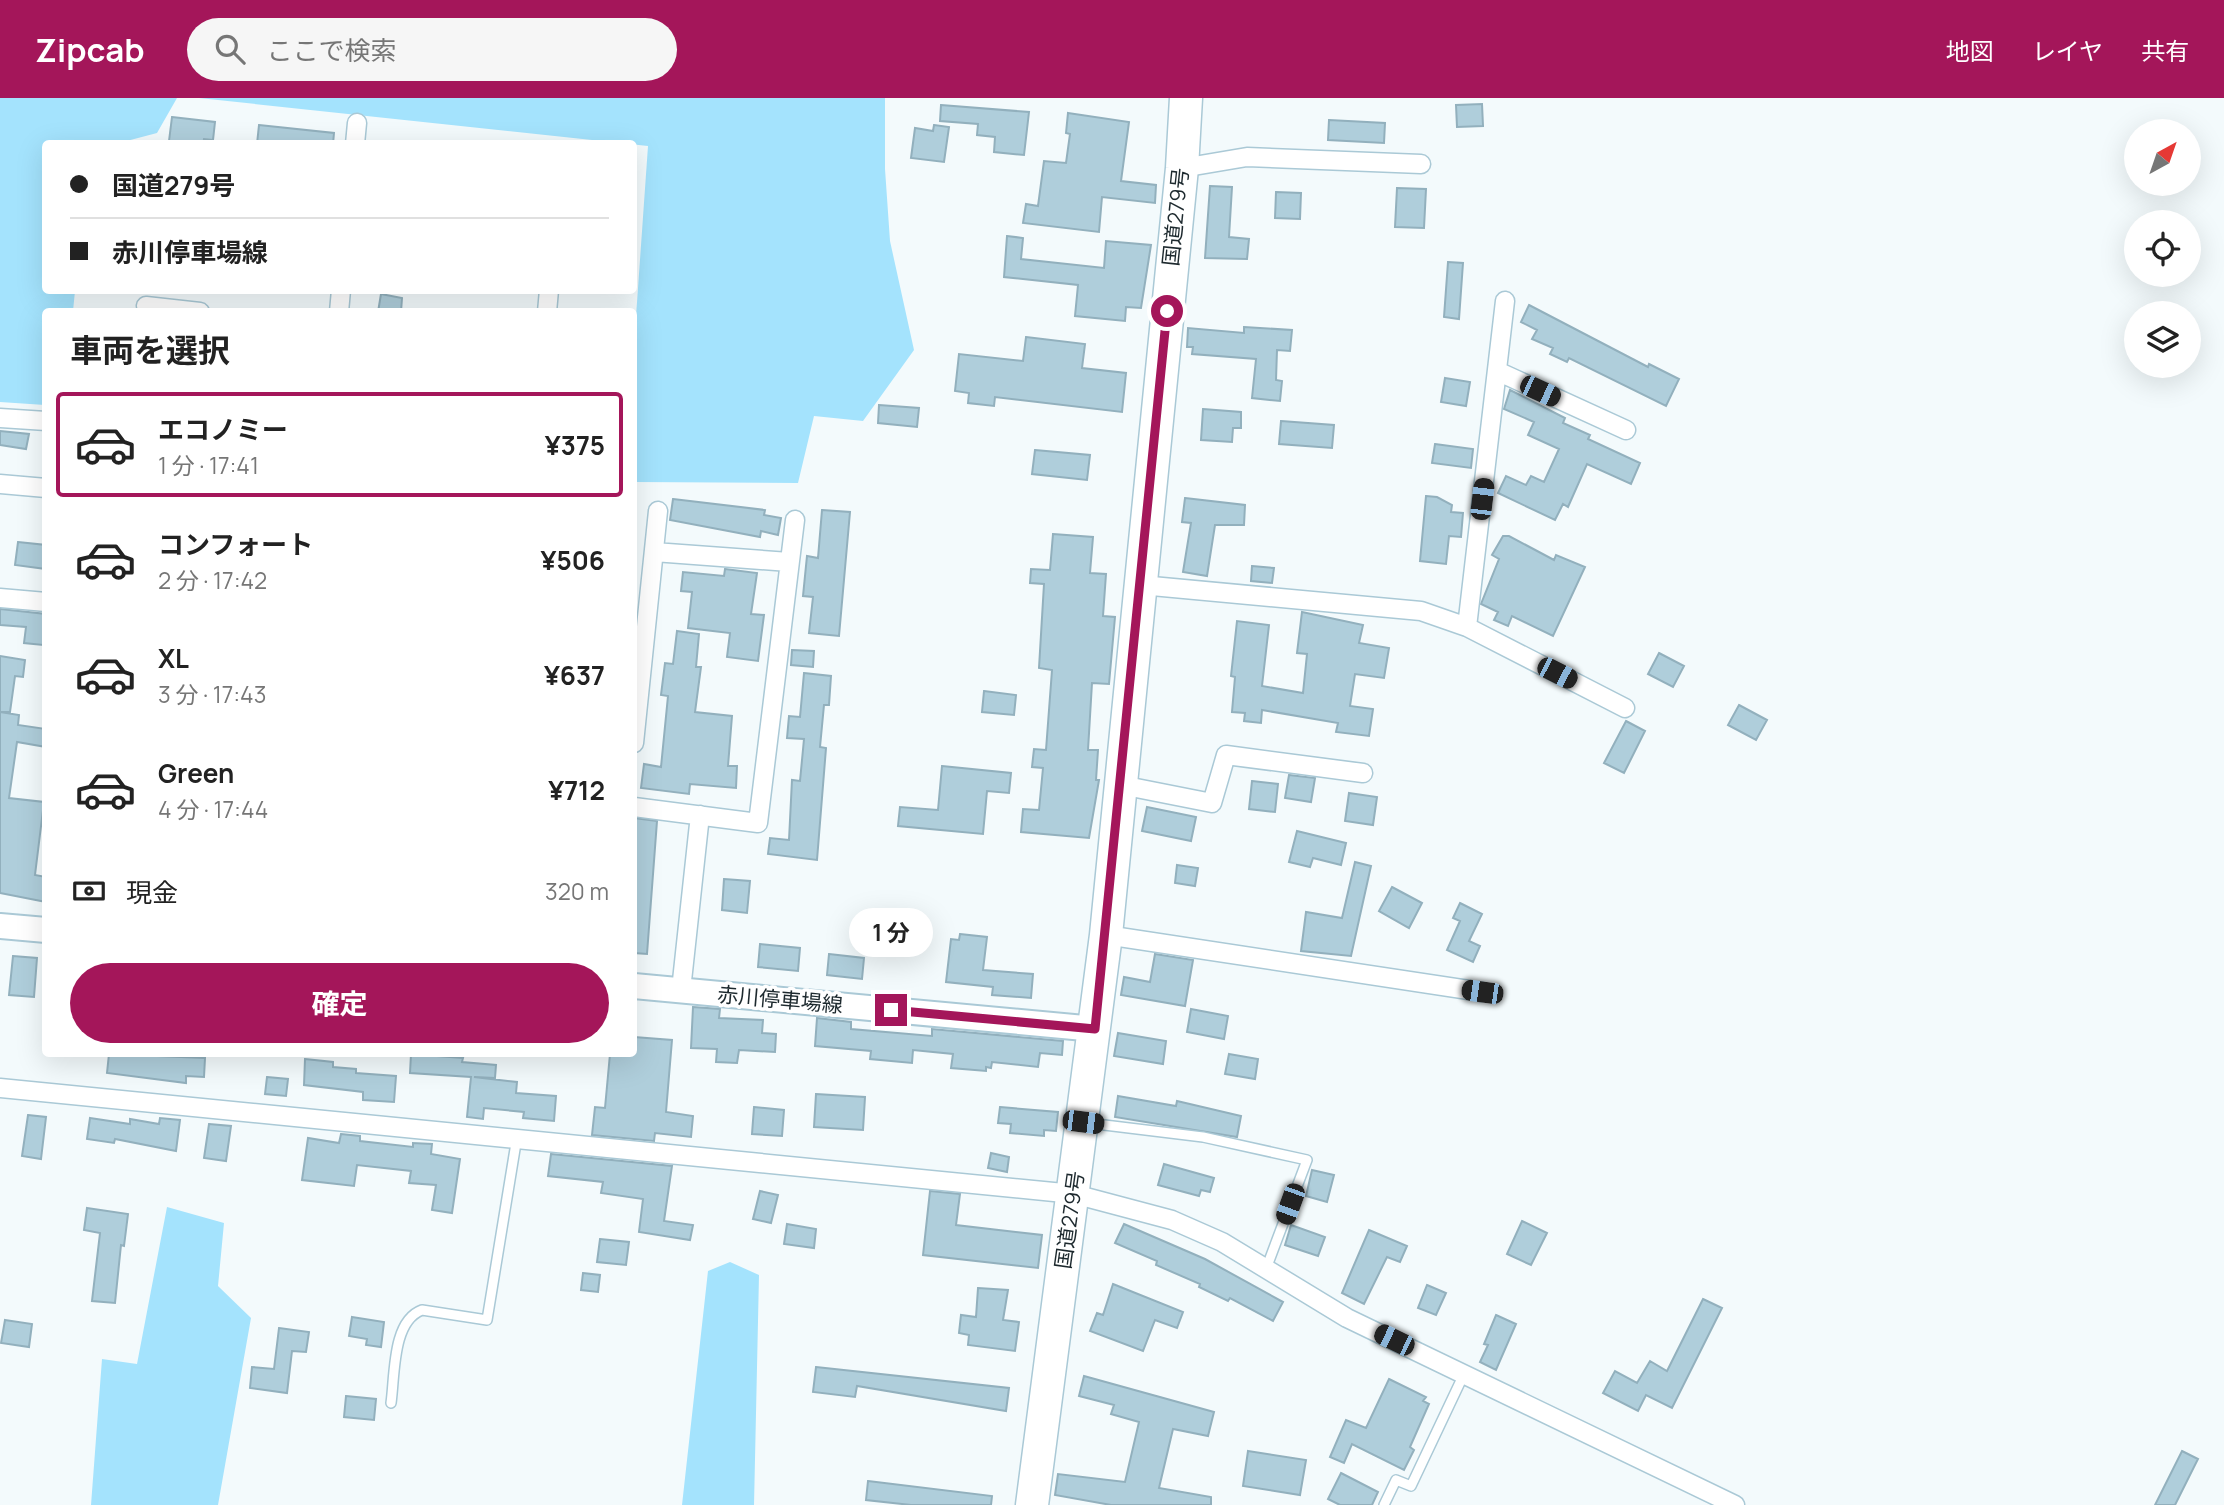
<!DOCTYPE html>
<html lang="ja">
<meta charset="utf-8">
<style>
:root{--surface:#fff;--page:#f6f6f6;--text:#222;--muted:#767676;--line:#e0e0e0;--accent:#a4165a}
body{margin:0;font-family:Manrope,"Noto Sans JP",sans-serif;background:var(--page);color:var(--text);height:100vh;display:flex;flex-direction:column;font-size:26px;white-space:nowrap}
*{box-sizing:border-box;margin:0}
p{font-size:23px;color:var(--muted)}
.icon{flex:none;width:38px;height:38px;fill:none;stroke:currentColor;stroke-width:2;stroke-linecap:round;stroke-linejoin:round}
.map{position:relative;flex:1;overflow:hidden}
.drawer{position:absolute;left:42px;top:210px;width:595px;height:749px;display:flex;flex-direction:column;background:var(--surface);border-radius:7px;box-shadow:0 7px 28px #0002}
.drawer>*{flex:none}
.hud{position:absolute;left:42px;top:42px;width:595px;height:154px;border-radius:7px;box-shadow:0 7px 28px #0002;display:grid;align-content:center;height:154px;padding:0 28px;background:var(--surface)}
.needle{width:46px;rotate:40deg}
.buttons{position:absolute;left:2124px;top:21px;display:grid;gap:14px}
.buttons a{display:grid;place-items:center;width:77px;height:77px;border-radius:50%;background:var(--surface);box-shadow:0 7px 28px #0002;font-size:35px}
.end{position:absolute;width:32px;height:32px;margin:-16px;border:9px solid #a4165a;background:#fff;box-shadow:0 0 0 4px #fff}
.from{border-radius:50%}
.bubble{position:absolute;height:49px;border-radius:24px;background:var(--surface);box-shadow:0 7px 28px #0002;font-size:23px;font-weight:700;line-height:49px;text-align:center}
.car{position:absolute;width:21px;height:42px;margin:-21px -10px;border-radius:9px;box-shadow:0 0 5px 2px #0007;background:linear-gradient(#222 24%,#8ab4d8 0 40%,#222 0 76%,#8ab4d8 0 86%,#222 0)}
.hud b{display:flex;align-items:center;gap:24px;height:66px;font-size:26px}
.hud b+b{border-top:2px solid var(--line)}
.hud i{width:18px;height:18px;background:var(--text)}
ul{padding:0;list-style:none}
li{display:flex;align-items:center;gap:21px;height:105px;margin:0 14px 10px;padding:0 14px;border:4px solid transparent;border-radius:7px}
li div{flex:1}
li b{display:block;font-size:26px}
li em{font-style:normal;font-weight:700}
li.selected{border-color:var(--accent)}
li>.icon{width:63px;height:63px;stroke-width:1.5}
h2{padding:0 28px;font-size:32px;line-height:84px}
.pay{display:flex;align-items:center;gap:18px;height:77px;padding:0 28px;font-size:26px}
.pay p{margin-inline-start:auto}
.primary-button{display:flex;gap:14px;margin-top:auto;padding:14px 28px}
.primary-button a{flex:1;height:80px;border-radius:42px;background:var(--accent);color:#fff;font-size:28px;font-weight:700;line-height:80px;text-align:center}
header{display:flex;align-items:center;gap:42px;box-sizing:border-box;height:98px;padding:0 35px;background:var(--accent);color:#fff}
header strong{font-size:33px}
nav{display:flex;gap:38px;margin-inline-start:auto;font-size:24px}
.search{width:490px;height:63px;background:var(--page);display:flex;align-items:center;gap:18px;box-sizing:border-box;padding:0 24px;border-radius:38px;color:var(--muted);font-size:26px}
.map>svg:first-child{display:block}
</style>
<header>
<strong>Zipcab</strong>
<div class="search"><svg class="icon" aria-label="search" viewBox="0 0 24 24"><circle cx="10" cy="10" r="6"/><path d="M15 15l6 6"/></svg>ここで検索</div>
<nav><a>地図</a><a>レイヤ</a><a>共有</a></nav>
</header>
<div class="map">
<svg width="2224" height="1407" viewBox="0 0 2224 1407">
<rect width="100%" height="100%" fill="#f3fafc"/>
<path fill="#a4e3fd" d="M0,0h177l-20,35 -38,10 -73,1v146l29,1 -2,20 -27,1 -1,93 -45,-3z
M199,0h686v71l5,72 24,109 -51,71 -49,-5 -16,67 -164,-1v-137l14,-199z
M167,1109l57,16 -6,63 33,32 -33,187h-127l11,-146 35,5z
M730,1164l29,13 -5,230h-72l26,-234z"/>
<path fill="#afcedb" stroke="#92b0bd" stroke-width="2" d="M1482,6l1,22 -26,1 -1,-22z
M941,7l88,7 -5,43 -30,-3 1,-15 -18,-2 1,-11 -38,-3z
M1068,15l61,9 -8,59 35,4 -1,18 -53,-6 -3,35 -76,-9 3,-19 12,2 6,-45 22,2 4,-29 -4,-1z
M172,19l43,5 -2,18 -9,-1 -1,5 -34,-3z
M1329,22l56,3 -1,20 -56,-3z
M259,27l75,8 -1,11h-76z
M934,27l15,2 -5,35 -33,-4 4,-30 18,3z
M1210,88l22,1 -3,50 20,2 -2,20 -42,-1z
M1397,90l29,1 -2,39 -29,-1z
M1276,94l25,1 -1,26 -25,-1z
M1007,138l16,2 -2,21 83,9 2,-27 45,4 -10,63 -15,-1 -1,14 -50,-5 3,-31 -74,-8z
M1448,164l15,1 -4,56 -15,-2z
M381,196l21,4 -1,14h-23z
M1529,207l119,62 1,-3 30,15 -13,27 -97,-48 -2,4 -17,-8 3,-6 -21,-9 5,-9 -16,-8z
M1244,229l48,3 -2,21 -13,-1 -1,30 6,1 -2,20 -28,-3 4,-39 -64,-5 1,-7h-6l1,-19 56,5z
M1026,239l59,7 -3,24 44,5 -4,39 -127,-15 -1,9 -26,-3 1,-10 -14,-2 4,-37 64,7z
M1445,280l25,4 -4,24 -25,-4z
M1510,292l55,28 -2,5 27,12 -2,4 52,24 -9,21 -44,-20 -19,43 -5,-3 -8,16 -57,-27 8,-17 20,9 5,-9 13,6 15,-33 -31,-14 6,-13 -30,-13z
M879,307l40,3 -2,19 -39,-4z
M1203,311l38,3v16h-8l-1,14 -31,-2z
M1281,323l53,4 -2,23 -53,-4z
M0,333l29,3 -3,15 -26,-4z
M1435,346l38,5 -2,19 -39,-5z
M1035,352l55,5 -3,25 -55,-6z
M1426,398l11,1 15,8 -1,7 12,1 -2,24 -12,-1 -3,28 -26,-3z
M1185,400l60,7 -1,20h-29l-8,51 -24,-4 8,-49 -9,-1z
M673,401l92,11 -1,5 17,3 -3,17 -17,-4 -1,6 -90,-17z
M822,412l28,2 -11,124 -30,-3 4,-36 -10,-1 4,-40 11,2z
M1053,436l40,3 -3,36 16,1 -3,42 12,1 -6,67 -17,-1 -4,67h10l-2,30h3l-10,58 -68,-6 2,-23 16,1 4,-42 -11,-1 2,-18 12,1 6,-80 -13,-2 5,-84 -14,-1 1,-14 19,1z
M1503,438h6l45,24 2,-5 29,12 -32,69 -41,-20 -4,10 -14,-6 4,-8 -17,-8 18,-45 -7,-4z
M18,444l28,3v24l-31,-4z
M1252,468l22,2 -2,15 -21,-2z
M725,471l32,4 -6,41 13,1 -6,46 -31,-4 3,-24 -42,-5 4,-36 -11,-1 2,-19 41,4z
M0,511l46,5 -3,31 -19,-2 2,-16 -26,-2z
M1302,514l61,13 -4,18 30,5 -5,30 -29,-4 -5,32 23,3 -4,27 -33,-4 2,-9 -76,-13 -1,13 -17,-2 1,-8 -13,-1 3,-35 -4,-1 6,-55 32,4 -7,61 41,7 4,-39 -10,-1z
M677,533l22,3 -3,33h5l-6,45 37,4 -4,50h9l-1,22 -46,-4 -1,10 -48,-6 3,-24 17,3 7,-71 -7,-1 4,-32 8,1z
M792,552l22,1 -1,16 -22,-2z
M1659,555l25,13 -11,21 -25,-13z
M0,558l25,4 -2,17 -8,-1 -5,36h-10z
M804,575l27,3 -2,29h-5l-4,42 6,1 -9,112 -49,-6 2,-16 19,2 3,-60 8,1 4,-42 -17,-1 2,-22 11,1z
M984,593l32,4 -2,20 -32,-3z
M1739,607l28,15 -11,20 -28,-15z
M0,614l19,3 -1,10 28,4v18l-29,-5 -8,56 35,4 -9,73 11,2v25l-46,-9z
M1626,623l19,10 -21,42 -20,-10z
M942,668l69,7 -2,20 -22,-2 -4,43 -85,-8 2,-19 38,3z
M1289,677l26,3 -4,24 -26,-4z
M1252,683l26,3 -3,28 -26,-3z
M1349,695l28,4 -4,28 -28,-4z
M1147,709l49,10 -5,24 -49,-10z
M634,720l23,3 -10,133 -13,-1z
M1297,733l49,12 -5,22 -28,-7 -3,9 -21,-5z
M1355,764l16,4 -20,90 -50,-5 5,-39 36,6z
M1177,767l21,3 -3,18 -20,-3z
M724,781l26,2 -3,32 -25,-3z
M1392,789l30,16 -13,25 -30,-17z
M1460,805l22,11 -13,27 11,5 -7,16 -26,-12 13,-29 -7,-3z
M960,836l27,3 -4,33 50,4 -2,24 -39,-3 1,-8 -47,-5 5,-43 8,1z
M760,846l40,4 -2,23 -40,-4z
M829,856l35,4 -2,21 -35,-4z
M1155,856l38,6 -8,46 -64,-11 3,-18 26,5z
M13,858l24,2 -3,39 -25,-2z
M693,909l27,2 -1,9 44,2 -1,13 14,1 -1,18 -36,-2 -2,13 -21,-1 1,-13 -26,-1z
M1191,911l37,7 -4,23 -37,-7z
M817,920l34,4v7l81,7v-7l131,12 -1,14 -22,-2 -2,14 -46,-5 -1,6 -5,-1v4l-35,-3 2,-14 -40,-4 -1,13 -42,-4 1,-8 -56,-5z
M1118,935l48,8 -3,23 -49,-8z
M634,939l38,3 -6,72 27,4 -2,21 -36,-4 -1,8 -62,-6 3,-28 10,1 5,-54h24z
M109,956l96,4 -1,19 -18,-1v7l-79,-10z
M411,956l52,4 -1,4 34,3 -1,13 -21,-1 43,5 -1,11 40,3 -2,25 -31,-3 1,-6 -40,-4 -1,11 -16,-2 4,-40 -61,-4z
M1229,956l29,5 -3,20 -30,-5z
M305,961l28,3v5l23,2v4l40,3 -2,26 -31,-2v-8l-59,-7z
M267,979l21,2 -2,17 -21,-2z
M816,996l49,3 -2,33 -49,-3z
M1118,998l58,10 1,-5 64,15 -4,21 -122,-20z
M754,1009l30,3 -2,26 -30,-2z
M1000,1009l58,5 -2,19 -12,-1v6l-34,-3 1,-9 -13,-1z
M28,1017l18,2 -5,42 -19,-3z
M90,1020l40,6v-5l29,5 1,-6 20,2 -4,31 -61,-12 -1,4 -27,-4z
M209,1026l22,2 -5,35 -22,-3z
M341,1036l19,2v5l53,6v-4l19,1 -1,10 29,5 -8,54 -20,-3 4,-25 -27,-2 2,-12 -54,-6 -3,21 -52,-6 6,-42 31,5z
M991,1055l18,4 -2,15 -19,-4z
M551,1056l121,12 -8,55 29,4 -3,15 -51,-8 4,-33 -42,-6 2,-11 -55,-6z
M1164,1066l50,14 -4,14 -9,-2 -2,6 -41,-11z
M1312,1072l22,5 -7,27 -21,-6z
M760,1093l18,4 -7,28 -18,-4z
M930,1093l30,3 -4,31 86,10 -4,33 -115,-13z
M87,1110l41,6 -4,32 -3,-1 -6,58 -23,-2 8,-68 -16,-3z
M1522,1123l25,12 -16,32 -24,-11z
M787,1126l29,5 -2,19 -30,-4z
M1124,1126l81,35 78,43 -10,19 -43,-23 -2,3 -29,-14 1,-3 -44,-19 1,-4 -42,-18z
M1291,1127l34,12 -7,19 -33,-11z
M1369,1132l38,16 -7,16 -13,-5 -23,47 -22,-11z
M600,1141l29,3 -3,23 -29,-3z
M583,1175l17,2 -2,17 -17,-2z
M1113,1186l70,28 -6,16 -22,-8 -12,31 -53,-20 7,-18 6,2z
M1427,1187l19,8 -10,22 -18,-7z
M978,1190l30,2 -5,30 16,2 -4,29 -47,-6 1,-10 -10,-2 2,-18 15,2z
M1703,1201l19,9 -50,100 -26,-13 -8,16 -35,-18 12,-22 22,12 13,-22 17,10z
M1496,1217l20,9 -20,46 -16,-8 8,-17 -4,-1z
M352,1219l32,5 -3,25 -15,-2 1,-6 -18,-3z
M5,1222l27,4 -3,23 -28,-4z
M279,1230l30,4 -3,20 -14,-1 -5,42 -37,-5 2,-21 22,2z
M816,1269l193,21 -3,23 -149,-25 -2,11 -42,-5z
M1084,1278l130,36 -6,24 -35,-7 -14,59 52,9v8h-100l-56,-10 3,-21 67,8 14,-60 -28,-8 3,-9 -35,-9z
M1389,1281l37,18 -3,4 6,3 -19,43 4,3 -10,20 -52,-26 -8,19 -14,-6 16,-37 20,8z
M346,1298l30,3 -2,21 -30,-3z
M1248,1353l58,9 -6,35 -57,-9z
M2182,1353l16,8 -23,46h-20z
M1341,1375l37,19 -6,13h-32l-12,-6z
M868,1383l124,15 -1,9h-80l-45,-5z"/>
<g fill="none" stroke-linecap="round" stroke-linejoin="round">
<defs>
<path id="lane" d="M1088,1025l115,14 104,23 -41,109
M391,1305c4,-28 1,-82 31,-93l65,10 30,-183
M1384,1407l12,-25 15,6 53,-112"/>
<path id="street" d="M355,46l2,-21
M1182,70l65,-11 174,7
M146,208l54,6
M339,214l2,-22
M547,214l2,-22
M1497,273l129,59
M0,320l46,3
M0,386l46,4
M654,454l135,10
M1141,487l280,26 46,16 158,81
M0,500l46,4
M1467,529l38,-326
M634,645l24,-232
M1121,687l91,18 14,-48 137,18
M634,709l124,16 37,-303
M1106,837l376,57
M681,892l19,-175
M0,990l1074,106 98,26 50,22 125,76 388,187"/>
<path id="secondary" d="M0,828l46,4
M634,888l461,43"/>
<path id="highway" d="M1032,1407l74,-570 76,-767 4,-70"/>
</defs>
<use href="#lane" stroke="#aac9d6" stroke-width="12"/>
<use href="#street" stroke="#aac9d6" stroke-width="21"/>
<use href="#secondary" stroke="#aac9d6" stroke-width="28"/>
<use href="#highway" stroke="#aac9d6" stroke-width="35"/>
<use href="#lane" stroke="#fff" stroke-width="9"/>
<use href="#street" stroke="#fff" stroke-width="18"/>
<use href="#secondary" stroke="#fff" stroke-width="24"/>
<use href="#highway" stroke="#fff" stroke-width="32"/>
</g>
<g fill="none" stroke-linecap="round" stroke-linejoin="round">
<path stroke="#a4165a" stroke-width="9" d="M891,912l204,19 72,-718"/>
</g>
<g text-anchor="middle" stroke-width="7" stroke-linejoin="round" paint-order="stroke">
<g font-size="21" fill="#1d292e" stroke="#fff">
<text transform="translate(1176 119) rotate(-84)" y="7">国道279号</text>
<text transform="translate(780 902) rotate(5)" y="7">赤川停車場線</text>
<text transform="translate(1070 1122) rotate(-82)" y="7">国道279号</text>
</g>
</g>
</svg>
<div class="buttons">
<a><svg class="needle" viewBox="-14 -14 28 28"><path d="M0-13l5 13h-10z" fill="#e53935"/><path d="M0 13l5-13h-10z" fill="#767676"/></svg></a>
<a><svg class="icon" aria-label="locate" viewBox="0 0 24 24"><circle cx="12" cy="12" r="6"/><path d="M12 2v4M12 18v4M2 12h4M18 12h4"/></svg></a>
<a><svg class="icon" aria-label="layers" viewBox="0 0 24 24"><path d="M12 4l9 5-9 5-9-5zM3 14l9 5 9-5"/></svg></a>
</div>
<i class="end from" style="left:1167px;top:213px"></i>
<i class="end" style="left:891px;top:912px"></i>
<div class="bubble" style="left:849px;top:810px;width:84px">1 分</div>
<i class="car" style="left:1540px;top:293px;rotate:115deg"></i>
<i class="car" style="left:1482px;top:401px;rotate:7deg"></i>
<i class="car" style="left:1557px;top:575px;rotate:117deg"></i>
<i class="car" style="left:1482px;top:894px;rotate:278deg"></i>
<i class="car" style="left:1083px;top:1024px;rotate:97deg"></i>
<i class="car" style="left:1290px;top:1106px;rotate:200deg"></i>
<i class="car" style="left:1394px;top:1242px;rotate:296deg"></i>
<div class="hud">
<b><i class="from"></i>国道279号</b>
<b><i></i>赤川停車場線</b>
</div>
<section class="drawer">
<h2>車両を選択</h2>
<ul>
<li class="selected"><svg class="icon" aria-label="car" viewBox="0 0 24 24"><path d="M5 17H2v-5l4-1 3-4h7l3 4 3 1v5h-3M9 17h6M6 11h13"/><circle cx="7" cy="17" r="2"/><circle cx="17" cy="17" r="2"/></svg><div><b>エコノミー</b><p>1 分 · 17:41</p></div><em>¥375</em></li>
<li><svg class="icon" aria-label="car" viewBox="0 0 24 24"><path d="M5 17H2v-5l4-1 3-4h7l3 4 3 1v5h-3M9 17h6M6 11h13"/><circle cx="7" cy="17" r="2"/><circle cx="17" cy="17" r="2"/></svg><div><b>コンフォート</b><p>2 分 · 17:42</p></div><em>¥506</em></li>
<li><svg class="icon" aria-label="car" viewBox="0 0 24 24"><path d="M5 17H2v-5l4-1 3-4h7l3 4 3 1v5h-3M9 17h6M6 11h13"/><circle cx="7" cy="17" r="2"/><circle cx="17" cy="17" r="2"/></svg><div><b>XL</b><p>3 分 · 17:43</p></div><em>¥637</em></li>
<li><svg class="icon" aria-label="car" viewBox="0 0 24 24"><path d="M5 17H2v-5l4-1 3-4h7l3 4 3 1v5h-3M9 17h6M6 11h13"/><circle cx="7" cy="17" r="2"/><circle cx="17" cy="17" r="2"/></svg><div><b>Green</b><p>4 分 · 17:44</p></div><em>¥712</em></li>
</ul>
<div class="pay"><svg class="icon" aria-label="cash" viewBox="0 0 24 24"><path d="M3 7h18v10H3z"/><circle cx="12" cy="12" r="2"/></svg>現金<p>320 m</p></div>
<div class="primary-button"><a>確定</a></div>
</section>
</div>
